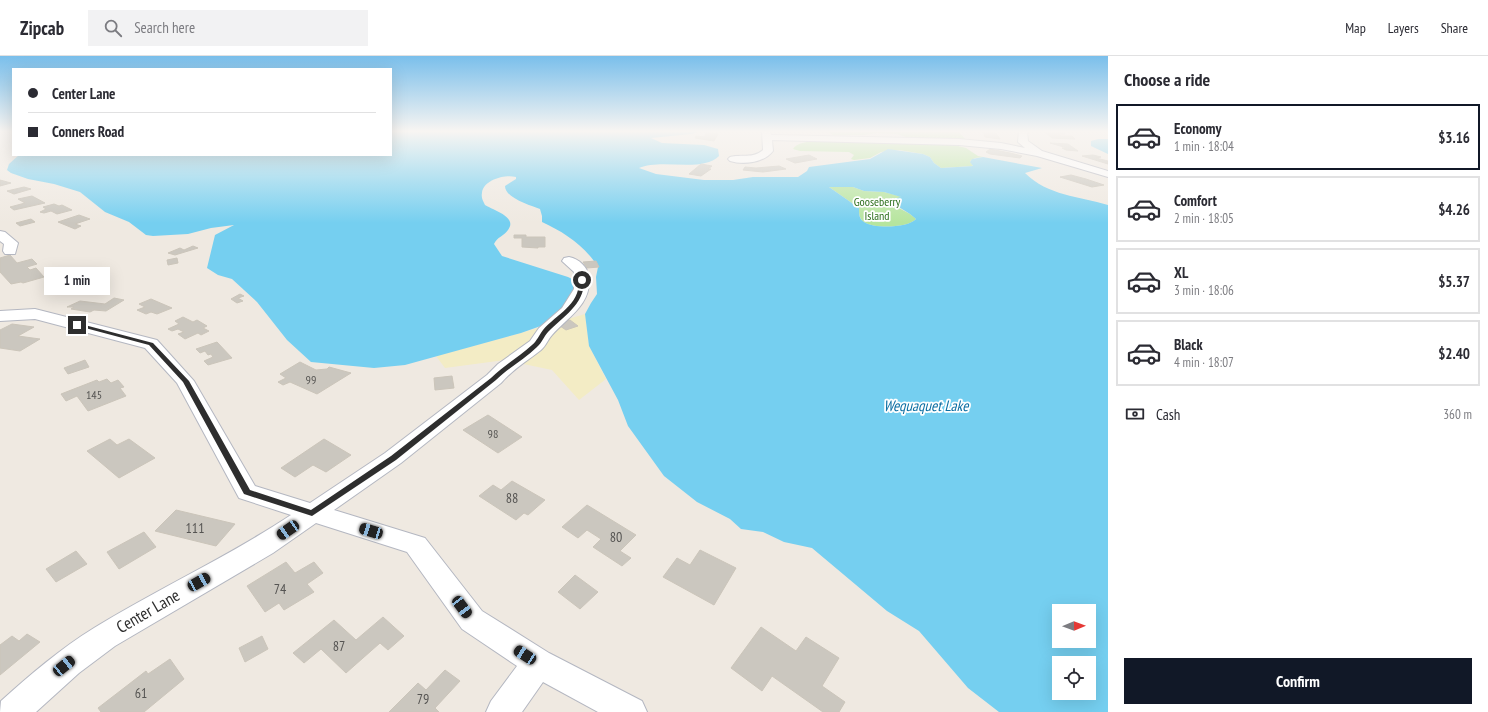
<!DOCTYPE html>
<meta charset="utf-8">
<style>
:root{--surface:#fff;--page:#f2f2f3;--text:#2b2b33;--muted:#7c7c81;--line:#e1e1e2;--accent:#111827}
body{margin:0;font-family:"PT Sans Narrow",sans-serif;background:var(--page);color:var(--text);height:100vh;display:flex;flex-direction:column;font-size:15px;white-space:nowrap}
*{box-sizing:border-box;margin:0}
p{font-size:13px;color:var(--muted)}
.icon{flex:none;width:22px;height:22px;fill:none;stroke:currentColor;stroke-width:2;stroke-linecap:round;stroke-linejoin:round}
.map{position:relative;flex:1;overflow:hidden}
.sheet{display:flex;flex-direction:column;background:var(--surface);width:380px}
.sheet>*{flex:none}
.top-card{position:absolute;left:12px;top:12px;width:380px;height:88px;border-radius:0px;box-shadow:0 4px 16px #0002;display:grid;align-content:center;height:88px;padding:0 16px;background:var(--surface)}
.needle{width:26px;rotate:89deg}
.fabs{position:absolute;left:1052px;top:548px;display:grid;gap:8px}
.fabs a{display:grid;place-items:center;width:44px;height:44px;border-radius:0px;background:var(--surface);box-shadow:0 4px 16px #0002;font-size:20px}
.end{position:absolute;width:18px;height:18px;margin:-9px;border:5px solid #2e2e2e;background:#fff;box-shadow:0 0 0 2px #fff}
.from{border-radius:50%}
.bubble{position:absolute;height:28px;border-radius:0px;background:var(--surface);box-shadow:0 4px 16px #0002;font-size:13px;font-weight:800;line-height:28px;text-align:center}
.car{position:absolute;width:12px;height:24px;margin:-12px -6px;border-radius:5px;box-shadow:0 0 3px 1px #0007;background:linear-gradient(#222 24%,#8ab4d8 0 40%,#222 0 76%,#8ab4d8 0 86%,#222 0)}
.top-card b{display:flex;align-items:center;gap:14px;height:38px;font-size:15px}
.top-card b+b{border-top:1px solid var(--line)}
.top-card i{width:10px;height:10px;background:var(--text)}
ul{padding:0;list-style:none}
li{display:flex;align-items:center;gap:12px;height:66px;margin:0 8px 6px;padding:0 8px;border:2px solid var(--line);border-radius:0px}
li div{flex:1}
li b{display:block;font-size:15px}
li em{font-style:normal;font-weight:800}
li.on{border-color:var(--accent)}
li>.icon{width:36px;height:36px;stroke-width:1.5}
h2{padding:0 16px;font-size:18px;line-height:48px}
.pay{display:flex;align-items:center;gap:10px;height:44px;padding:0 16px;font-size:15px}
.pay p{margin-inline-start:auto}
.cta{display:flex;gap:8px;margin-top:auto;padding:8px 16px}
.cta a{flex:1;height:46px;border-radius:0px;background:var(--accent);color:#fff;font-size:16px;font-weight:800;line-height:46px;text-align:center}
header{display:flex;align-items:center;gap:24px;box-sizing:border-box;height:56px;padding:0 20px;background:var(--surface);border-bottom:1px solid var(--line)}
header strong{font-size:19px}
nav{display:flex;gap:22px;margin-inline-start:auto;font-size:14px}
.search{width:280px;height:36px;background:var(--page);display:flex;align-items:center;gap:10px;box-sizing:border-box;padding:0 14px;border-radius:0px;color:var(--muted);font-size:15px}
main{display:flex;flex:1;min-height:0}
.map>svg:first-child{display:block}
</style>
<header>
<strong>Zipcab</strong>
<div class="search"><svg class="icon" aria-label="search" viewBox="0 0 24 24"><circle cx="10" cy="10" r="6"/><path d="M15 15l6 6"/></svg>Search here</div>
<nav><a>Map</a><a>Layers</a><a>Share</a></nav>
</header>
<main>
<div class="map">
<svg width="1108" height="656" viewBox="0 0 1108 656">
<rect width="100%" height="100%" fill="#efe9e1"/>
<path fill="#b6e59e" d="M826,75h132l8,9 -54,-1 -15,-5 -20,-1 -13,2h-31z
M836,84l114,4 16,4 12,8 5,1 -8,1 -5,3 3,5 -32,2 -7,-5 -4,-6 -7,-3 -24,-4 -18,2 -11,6 -16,2 -3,-1 3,-4 -5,-3 -49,-1 -7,-2c6,-10 32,-8 43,-9z
M829,131h24l11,4 20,1 19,5 -6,10 13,7 6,5c-8,9 -42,10 -52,3 -5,-3 -5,-9 -5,-14z"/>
<path fill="#f3ecc5" d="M585,258l4,32 17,33 -27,21 -27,-30 -47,-10 -60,8 -9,-12 85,-23z"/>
<path fill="#75cff0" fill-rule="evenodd" d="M391,75h309l-9,3 -40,4 11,5 42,2 14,4 1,7c-17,17 -58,2 -80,12l17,6 48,6h29l20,-3h45l9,-6 2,-4 61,-8 18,-10 35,5 7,3 4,6 7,5 32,-2 -3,-4 2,-3 11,-2 59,11 -17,5c23,23 54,23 83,32v507h-109l-31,-24 -49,-57 -32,-20 -75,-63 -28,-6 -21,-10 -22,-3 -11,-10 -33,-17 -33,-26 -36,-50 -10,-26 -29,-54 -4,-32 6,-11 6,-9 -1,-17 2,-10c-13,-21 -34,-35 -56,-45v-6l-2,-7c-10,-4 -35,-11 -35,-23l11,-7v-2c-11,-3 -33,3 -34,16 -1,5 1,8 3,12 8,5 33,12 23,25 -4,6 -11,7 -14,14l8,12 66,21 8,4 -1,12 -23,29 -31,11 -116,32 -31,3 -63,-6 -24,-22 -30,-38 -25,-23 -14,-4 -11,-7 8,-33 19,-10 -23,3 -23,6 -35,2 -7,-1 -17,-13 -24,-10 -25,-20 -26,-8 -26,-5 -17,-6 -4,-3 2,-6 10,-9h372zM829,131h24l11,4 20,1 17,5 -8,2 1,5 16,10 6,5c-8,9 -42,10 -52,3 -5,-3 -5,-8 -5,-14zM1059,555h30v30h-30zM1059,607h30v30h-30z
M1098,83h10v15l-17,-8v-5z"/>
<path fill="#cbc7bf" stroke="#cbc5ba" d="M983,75l12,1 5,7 -15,-2z
M1045,76l18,1 2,1h-6l2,2h11l3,3 -23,-1z
M706,77l12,1 -4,7 -19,-3 1,-2 9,1z
M1050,87l18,1 10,7 -12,-1 -4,-2h4l-2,-1z
M990,93l20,4 12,3 -2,2 -30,-4 -4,-2z
M809,99l8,4 -22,4 -9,-4z
M1093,99l8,2 -5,1 12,3v3l-26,-8z
M701,108l11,2 -4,3h3l-10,7 -12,-2z
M779,110l7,3 -23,3 -20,-2 2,-3 11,1z
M1071,119l15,4 18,6 -12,2 -32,-10z
M0,124l11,3 -11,3z
M24,131l7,2 -17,5 -7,-3z
M32,140l13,7 -31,7 -4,-3 15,-4 -7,-4z
M54,148l5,2 3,-1 10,5 -15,4 -6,-3 -7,2 -4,-1 6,-3 -3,-2z
M79,159l11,4 -15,5 6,2 -6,3 -17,-7z
M31,163l4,3 -15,4 -4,-3z
M514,179h12v2h19v10h-7v1l-16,-1v-9h-8z
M193,190l5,2 -23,7 -7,-2 12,-5 4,2z
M10,199l7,8 15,-4 5,5 -10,3 3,3 6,-2 8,9 -21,6 -2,-1 -10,2 -11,-12v-14z
M177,202l1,5 -10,2 -1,-5z
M596,205l3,6 -12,1 -4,-6z
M240,238l4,2 -6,2 5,3 -6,2 -6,-4z
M114,242l10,2 -18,11 -12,-1 -4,2 -19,-3 3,-2h-7l13,-6 25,3z
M151,243l21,9 -15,6 -6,-2 -5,2 -9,-4 8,-3 -6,-3z
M183,261l10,5 4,-2 10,6 -4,2 6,3 -8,4 -3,-2 -13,6 -7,-5 6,-2 -6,-3 -6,2 -4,-2 11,-5 -4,-3z
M570,264l8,6 -12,4 -9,-6z
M12,268l22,3 -16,9 22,3 -20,12 -20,-3v-18z
M217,286l15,16 -24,7 -4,-4 9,-4 -2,-3 -3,1 -3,-4 -5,2 -4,-4z
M85,304l4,7 -21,7 -4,-6z
M300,306l16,8 11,-1 2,-2 22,6 -34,21 -27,-12 -7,3 -5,-3 8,-4 -6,-4z
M452,320l2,12 -19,2 -1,-12z
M107,323l4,4 7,-3 6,7 -4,1 6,8 -38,15 -11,-15 -11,5 -5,-7 36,-14 2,2z
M488,359l34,22 -24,16 -35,-23z
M110,383l7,6 12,-6 26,19 -36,20 -32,-27z
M324,383l27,16 -25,17 -13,-7 -18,12 -14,-9z
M512,425l33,19 -17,15 -4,-2 -8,7 -37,-24 14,-11 8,5z
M587,449l49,30 -16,16 11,7 -9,8 -29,-19 8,-8 -14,-9 -9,8 -16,-11z
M176,454l59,14 -19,22 -61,-15z
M144,476l12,15 -37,22 -12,-17z
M700,494l36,18 -22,37 -51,-28 14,-19 13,7z
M76,495l11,13 -31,18 -10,-13z
M286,506l9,11 19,-11 9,11 -16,11 7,8 -30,18 -5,-7 -14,9 -18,-26z
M575,519l23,17 -18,17 -22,-17z
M383,561l21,19 -16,14 -8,-7 -34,30 -25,-24 -17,14 -11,-10 41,-33 22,20z
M761,571l35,24 10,-14 33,21 -17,28 23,16 -6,10h-16l-51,-36 -10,15 -31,-23z
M27,578l13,8 -40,33v-30l12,-9 7,5z
M262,580l6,13 -23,13 -6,-14z
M170,603l14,20 -40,33h-43l-3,-4 48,-37 2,3z
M445,614l15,11 -25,27 4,4h-50l29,-29 8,7z"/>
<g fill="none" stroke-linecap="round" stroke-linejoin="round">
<defs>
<path id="minor" d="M762,75h8l1,4h3l185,4 42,4 24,5 -7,-6 1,-11h8l1,10 14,10 66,20v6l-71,-21 -36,-7 -42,-4 -187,-5 1,11c-9,12 -30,14 -43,10l-2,-2 2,-2c11,-3 23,2 33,-7z
M0,175l5,1 13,11 -3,11h-10l-2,-3 1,-7 -4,-3z
M569,201c10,2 19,10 20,21 2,27 -21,39 -37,57 -4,4 -6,11 -11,15 -14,11 -28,19 -40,33l-100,80 -67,47 91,28 57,73 67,42 93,48 5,11h-49l-55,-30 -21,30h-36l5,-11 26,-35 -55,-37 -55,-77 -91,-29 -43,30 -158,93 -36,27 -43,39h-36l1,-11c29,-26 59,-52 93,-73 65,-40 134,-71 197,-113l-52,-17 -62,-115 -32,-35 -110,-29 -35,2v-10l35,-2 122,31 37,41 61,105 55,17 75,-50 102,-78 11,-11 32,-23 9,-13 23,-20 12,-19v-17l-12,-11 2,-3z"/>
</defs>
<use href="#minor" stroke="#b4b7c1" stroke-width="2"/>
<use href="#minor" fill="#fff" fill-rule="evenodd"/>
</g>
<linearGradient id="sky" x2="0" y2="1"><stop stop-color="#7abfeb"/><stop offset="0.45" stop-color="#f8f5f2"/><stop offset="1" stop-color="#f8f5f2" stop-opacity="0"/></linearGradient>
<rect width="1108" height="167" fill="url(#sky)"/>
<path fill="#2e2e2e" d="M582,223l2,1c1,24 -21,37 -36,52 -4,4 -6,11 -11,15 -12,12 -29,21 -41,33l-100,80 -84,56 -68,-22 -61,-112 -34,-37 -75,-20 3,-2 76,20 36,38 61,109 61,20 80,-54 100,-78c13,-13 28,-21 41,-33 5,-4 7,-10 11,-15 14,-16 37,-25 36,-50z"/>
<g text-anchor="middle" stroke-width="3.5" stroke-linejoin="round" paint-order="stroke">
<g font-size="12" fill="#2c6e1b" stroke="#fff">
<text x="877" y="150">Gooseberry<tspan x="877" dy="14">Island</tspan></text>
</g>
<g font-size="12" fill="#555452">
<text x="311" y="328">99</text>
<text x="94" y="343">145</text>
<text x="493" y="382">98</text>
</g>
<g font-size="14" fill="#555452">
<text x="512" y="447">88</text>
<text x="195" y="477">111</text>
<text x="616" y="486">80</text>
<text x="280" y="538">74</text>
<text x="339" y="595">87</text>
<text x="141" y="642">61</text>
<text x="423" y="648">79</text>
</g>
<g font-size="15" font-style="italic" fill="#0d6fa3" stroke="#fff">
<text x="926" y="355">Wequaquet Lake</text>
</g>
<g font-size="17" fill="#2e2e2e" stroke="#fff">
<text transform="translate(148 555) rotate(-30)" y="6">Center Lane</text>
</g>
</g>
</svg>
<div class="fabs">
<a><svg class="needle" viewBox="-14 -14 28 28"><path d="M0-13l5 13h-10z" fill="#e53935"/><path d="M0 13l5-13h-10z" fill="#7c7c81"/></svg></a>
<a><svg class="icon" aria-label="locate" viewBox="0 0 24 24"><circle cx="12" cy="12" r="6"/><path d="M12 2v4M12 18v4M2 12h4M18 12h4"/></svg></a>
</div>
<i class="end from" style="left:582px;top:224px"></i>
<i class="end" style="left:77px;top:269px"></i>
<div class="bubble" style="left:44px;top:211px;width:66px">1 min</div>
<i class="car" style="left:288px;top:474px;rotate:236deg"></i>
<i class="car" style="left:371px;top:475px;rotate:287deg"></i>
<i class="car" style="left:199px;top:526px;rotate:61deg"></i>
<i class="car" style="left:462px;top:551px;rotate:143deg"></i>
<i class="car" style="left:525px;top:599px;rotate:303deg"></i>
<i class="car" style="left:64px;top:610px;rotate:51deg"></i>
<div class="top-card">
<b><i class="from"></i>Center Lane</b>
<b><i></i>Conners Road</b>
</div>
</div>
<section class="sheet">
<h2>Choose a ride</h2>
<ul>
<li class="on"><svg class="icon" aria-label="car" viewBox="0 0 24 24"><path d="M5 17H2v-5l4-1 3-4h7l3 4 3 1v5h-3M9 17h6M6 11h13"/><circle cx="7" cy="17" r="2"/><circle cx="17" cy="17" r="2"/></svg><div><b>Economy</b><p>1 min · 18:04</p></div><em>$3.16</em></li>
<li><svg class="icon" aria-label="car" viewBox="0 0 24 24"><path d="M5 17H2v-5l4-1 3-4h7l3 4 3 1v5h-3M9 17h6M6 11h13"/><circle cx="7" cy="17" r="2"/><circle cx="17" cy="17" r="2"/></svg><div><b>Comfort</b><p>2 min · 18:05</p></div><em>$4.26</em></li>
<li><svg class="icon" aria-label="car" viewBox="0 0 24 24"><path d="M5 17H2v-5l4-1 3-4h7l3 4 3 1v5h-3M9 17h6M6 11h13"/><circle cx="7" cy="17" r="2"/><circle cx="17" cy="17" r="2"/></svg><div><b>XL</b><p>3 min · 18:06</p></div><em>$5.37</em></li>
<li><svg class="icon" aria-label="car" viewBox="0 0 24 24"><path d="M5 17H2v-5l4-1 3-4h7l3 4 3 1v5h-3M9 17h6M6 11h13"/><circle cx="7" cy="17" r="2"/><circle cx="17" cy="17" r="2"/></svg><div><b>Black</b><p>4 min · 18:07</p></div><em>$2.40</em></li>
</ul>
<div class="pay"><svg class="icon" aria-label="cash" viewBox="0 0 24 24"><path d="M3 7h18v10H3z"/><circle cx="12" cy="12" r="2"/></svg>Cash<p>360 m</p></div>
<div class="cta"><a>Confirm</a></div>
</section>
</main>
